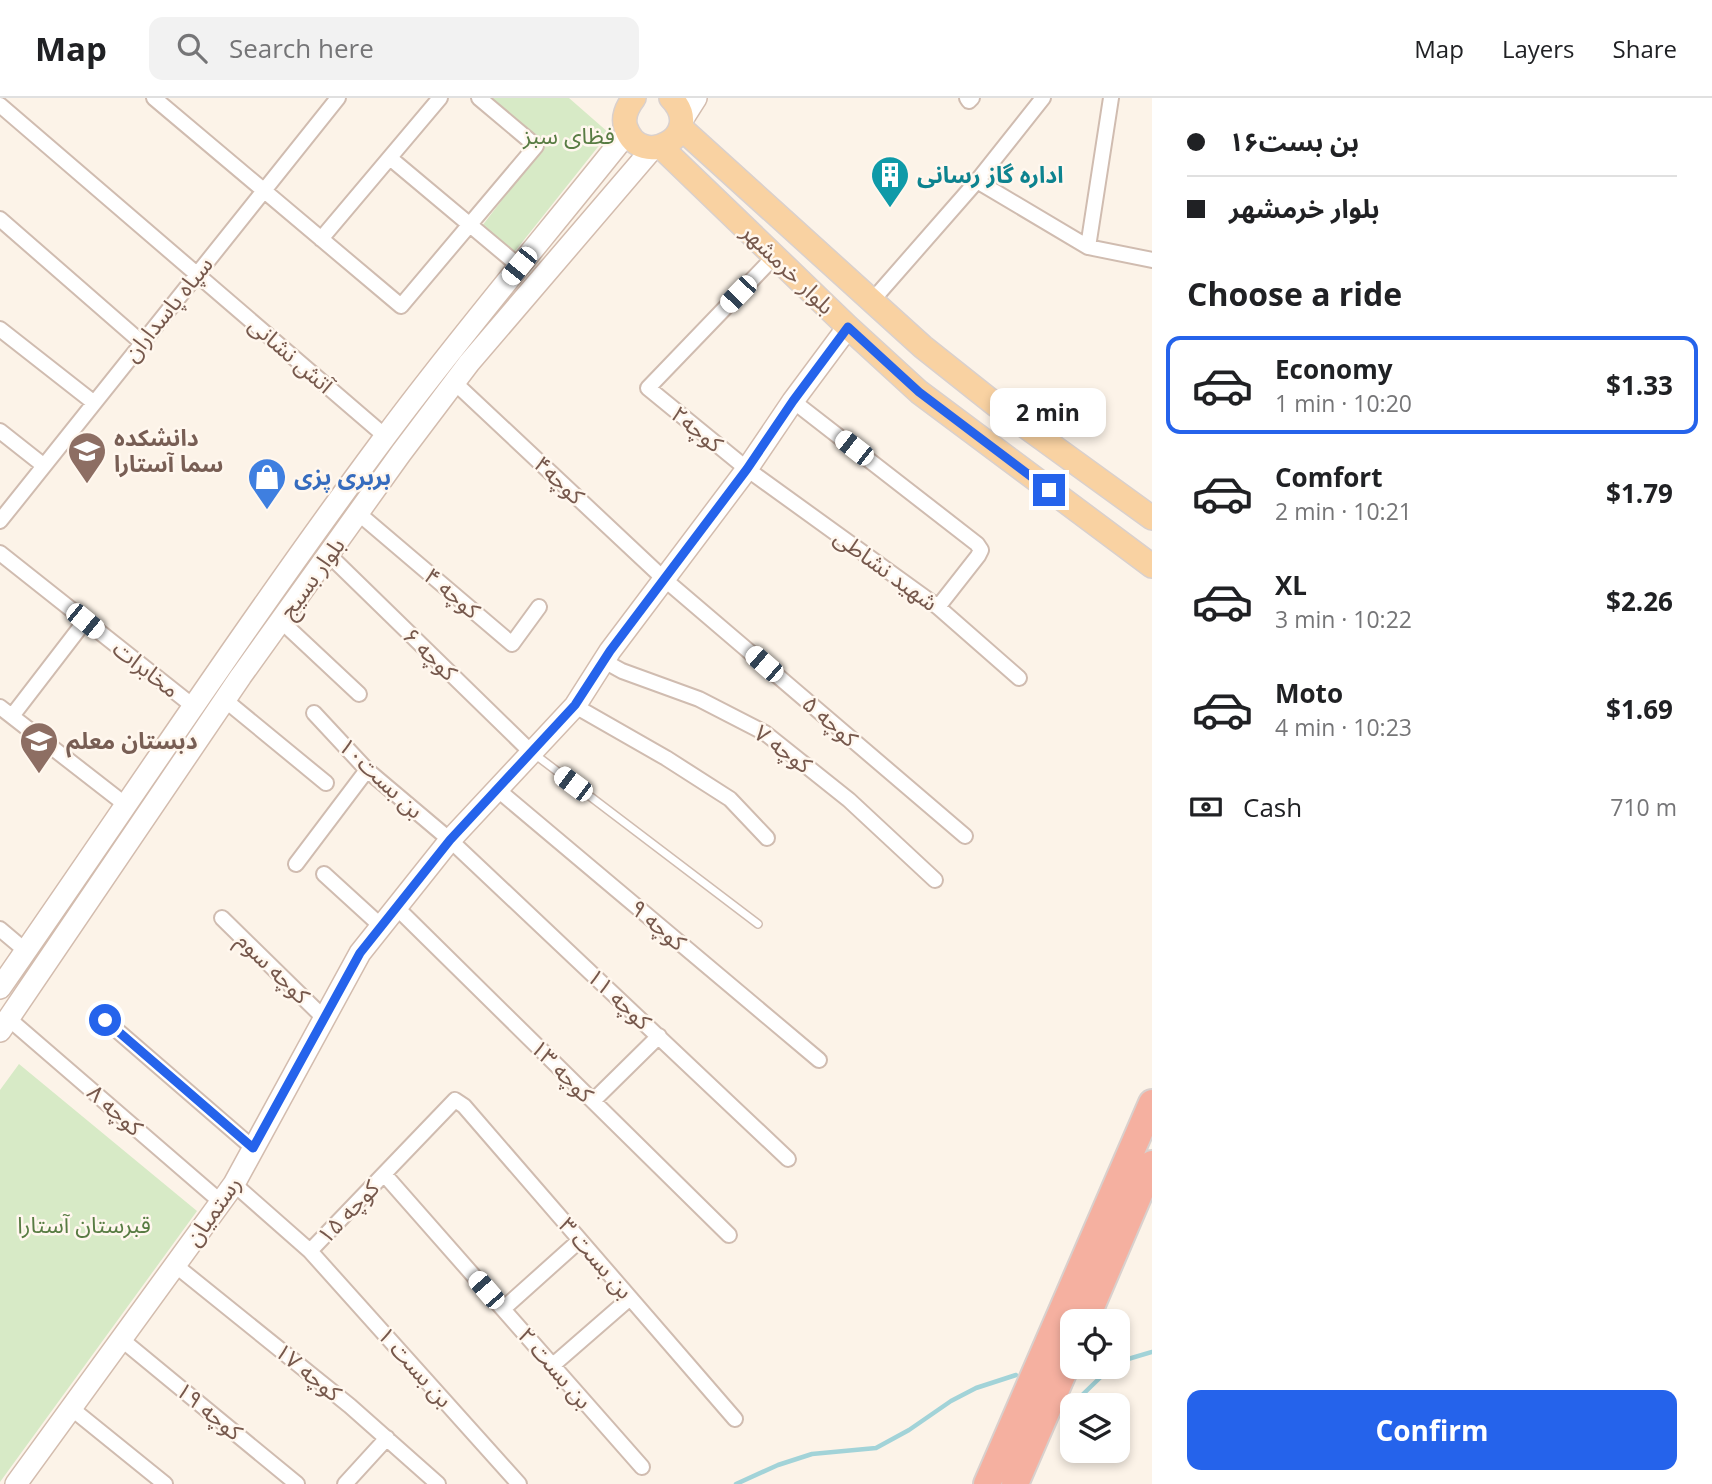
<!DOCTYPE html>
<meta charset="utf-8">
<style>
:root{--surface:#fff;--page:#f2f2f2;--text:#202124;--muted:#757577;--line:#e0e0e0;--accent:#2563eb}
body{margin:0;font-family:"Open Sans","Noto Sans Arabic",sans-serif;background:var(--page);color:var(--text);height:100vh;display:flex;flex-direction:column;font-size:26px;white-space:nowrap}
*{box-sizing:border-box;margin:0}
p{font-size:23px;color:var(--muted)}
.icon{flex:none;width:38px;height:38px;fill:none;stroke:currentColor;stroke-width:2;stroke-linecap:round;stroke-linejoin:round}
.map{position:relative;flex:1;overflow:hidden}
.panel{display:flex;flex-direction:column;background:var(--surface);width:560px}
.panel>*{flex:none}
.guide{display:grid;align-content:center;height:154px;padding:0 35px;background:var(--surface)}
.controls{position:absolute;left:1060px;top:1211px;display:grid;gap:14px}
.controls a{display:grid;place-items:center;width:70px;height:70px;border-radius:14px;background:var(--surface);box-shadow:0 4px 10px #0003;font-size:35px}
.end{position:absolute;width:32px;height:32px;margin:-16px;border:9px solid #2563eb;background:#fff;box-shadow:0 0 0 4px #fff}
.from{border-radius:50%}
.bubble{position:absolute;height:49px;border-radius:14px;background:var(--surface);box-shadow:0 4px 10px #0003;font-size:23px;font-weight:700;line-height:49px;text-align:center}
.car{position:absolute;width:21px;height:42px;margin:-21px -10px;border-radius:9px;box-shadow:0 0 5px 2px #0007;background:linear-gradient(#fff 24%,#345 0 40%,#fff 0 76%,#345 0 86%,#fff 0)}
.guide b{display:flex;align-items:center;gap:24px;height:66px;font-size:26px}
.guide b+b{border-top:2px solid var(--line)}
.guide i{width:18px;height:18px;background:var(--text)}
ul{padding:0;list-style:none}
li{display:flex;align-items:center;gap:21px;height:98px;margin:0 14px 10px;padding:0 21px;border:4px solid transparent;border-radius:14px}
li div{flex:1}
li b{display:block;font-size:26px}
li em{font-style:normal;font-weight:700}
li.on{border-color:var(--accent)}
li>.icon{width:63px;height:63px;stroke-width:1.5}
h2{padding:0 35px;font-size:32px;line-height:84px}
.pay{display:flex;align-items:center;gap:18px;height:77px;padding:0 35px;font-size:26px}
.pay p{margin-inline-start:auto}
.button{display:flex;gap:14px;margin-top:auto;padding:14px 35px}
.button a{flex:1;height:80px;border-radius:14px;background:var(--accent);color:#fff;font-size:28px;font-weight:700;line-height:80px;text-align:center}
header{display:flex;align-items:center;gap:42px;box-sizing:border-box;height:98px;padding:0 35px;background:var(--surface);border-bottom:2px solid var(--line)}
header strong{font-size:33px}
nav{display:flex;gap:38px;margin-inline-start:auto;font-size:24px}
.search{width:490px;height:63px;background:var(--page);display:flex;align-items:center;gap:18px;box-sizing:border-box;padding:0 24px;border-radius:14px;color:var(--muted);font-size:26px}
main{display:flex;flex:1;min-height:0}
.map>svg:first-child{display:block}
</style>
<header>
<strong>Map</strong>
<div class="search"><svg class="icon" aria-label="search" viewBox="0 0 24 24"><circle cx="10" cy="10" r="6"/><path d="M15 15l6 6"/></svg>Search here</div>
<nav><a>Map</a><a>Layers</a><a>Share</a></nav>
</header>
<main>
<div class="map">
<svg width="1152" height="1386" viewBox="0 0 1152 1386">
<rect width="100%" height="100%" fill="#fcf3e8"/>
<path fill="#d7eac6" d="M489,0h80l40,35 -97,122 -30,-29 59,-77z
M19,966l178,147 -197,271v-392z"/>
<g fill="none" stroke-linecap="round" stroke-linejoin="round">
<path stroke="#a2d3d8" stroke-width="4.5" d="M1118,1264l34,-10
M1076,1303l35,-34
M736,1386l42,-19 34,-11 64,-6 33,-18 42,-29 25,-13 40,-13"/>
<defs>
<path id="lane" d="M533,655l225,171"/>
<path id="street" d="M154,0l247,208 135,-160 -57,-48
M967,0l2,3 3,-3
M0,7l385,331
M390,60l129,108
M977,83l111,66 64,13
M0,121l141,123
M321,141l119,-141
M1088,149l23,-149
M774,159l-126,131 99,81 191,138 81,71
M871,204l106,-121 66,-83
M0,231l93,73
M454,284l209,196 302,258
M793,303l184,143 4,6 -3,6 -40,51
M0,333l43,34
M358,415l154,131 27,-37
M0,423l338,-423
M0,455l193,153
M329,457l203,198
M281,523l78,73
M604,563l18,10 77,28 66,34 84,67 86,80
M225,602l101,83
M575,608l91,52 64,41 37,39
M0,609l126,98
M314,615l53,57 83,70 338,319
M12,618l73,-95
M498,692l321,270
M296,766l71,-94
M324,776l57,52
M396,809l333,328
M222,820l102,100
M0,831l26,22
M9,921l212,183
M105,922l148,128
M593,1003l66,-65
M384,1076l258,293
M234,1086l76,67 209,233
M310,1153l145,-151 9,6 271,313
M175,1167l175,141 88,78
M503,1211l77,-69
M121,1241l176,145
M553,1267l77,-67
M71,1310l94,76
M345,1386l42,-46"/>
<path id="secondary" d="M682,22l14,-22
M0,890c128,-184 251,-371 385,-551 77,-104 162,-203 243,-305
M0,933l241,-355 160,-223 68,-90 184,-215
M16,1386l218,-300 126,-231 90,-113 125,-134 35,-55 137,-182 46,-68 55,-74"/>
<path id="primary" d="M634,0c-7,9 -12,19 -8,30 15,43 81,7 45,-30
M681,30l242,219 73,58 156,113
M661,49l187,180 71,65 233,174"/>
<path id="highway" d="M1085,1223l67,-157
M987,1386l165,-381
M1015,1386l58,-134"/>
</defs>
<use href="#lane" stroke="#d0bcb0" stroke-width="10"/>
<use href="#street" stroke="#d0bcb0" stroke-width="18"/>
<use href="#secondary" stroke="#d3bcae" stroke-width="24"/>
<use href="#primary" stroke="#d9d0cd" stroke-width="26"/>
<use href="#highway" stroke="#d9d0cd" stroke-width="30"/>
<use href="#lane" stroke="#fff" stroke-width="7"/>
<use href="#street" stroke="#fff" stroke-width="14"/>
<use href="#secondary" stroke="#fff" stroke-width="21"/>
<use href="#primary" stroke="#f9d2a2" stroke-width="23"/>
<use href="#highway" stroke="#f5b0a0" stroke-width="26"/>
</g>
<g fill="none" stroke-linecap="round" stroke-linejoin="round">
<path stroke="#2563eb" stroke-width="9" d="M105,922l148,128 107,-195 90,-113 125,-135 35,-54 137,-182 46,-68 55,-74 71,65 130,98"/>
</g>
<defs>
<symbol id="building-pin" viewBox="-11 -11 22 30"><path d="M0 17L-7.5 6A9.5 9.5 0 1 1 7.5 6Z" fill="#0f9aa8" stroke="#fff7ee"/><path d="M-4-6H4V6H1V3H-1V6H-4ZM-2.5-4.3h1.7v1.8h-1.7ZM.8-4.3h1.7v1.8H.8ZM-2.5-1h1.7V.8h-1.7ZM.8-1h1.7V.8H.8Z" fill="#fff"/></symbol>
<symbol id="university-pin" viewBox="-11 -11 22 30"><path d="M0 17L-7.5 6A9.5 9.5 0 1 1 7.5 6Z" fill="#8d6e63" stroke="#fff7ee"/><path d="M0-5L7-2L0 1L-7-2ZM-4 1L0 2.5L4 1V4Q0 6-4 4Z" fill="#fff"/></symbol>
<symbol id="shop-pin" viewBox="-11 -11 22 30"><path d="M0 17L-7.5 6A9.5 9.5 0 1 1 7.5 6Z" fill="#3f7fe0" stroke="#fff7ee"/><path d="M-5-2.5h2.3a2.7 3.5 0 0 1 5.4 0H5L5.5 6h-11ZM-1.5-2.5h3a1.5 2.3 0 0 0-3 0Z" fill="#fff"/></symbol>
<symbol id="school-pin" viewBox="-11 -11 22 30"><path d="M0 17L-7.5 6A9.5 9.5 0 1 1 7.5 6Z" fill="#8d6e63" stroke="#fff7ee"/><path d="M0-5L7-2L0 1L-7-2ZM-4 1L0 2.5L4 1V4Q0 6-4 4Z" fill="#fff"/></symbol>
</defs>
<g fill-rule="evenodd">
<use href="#building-pin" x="868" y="55" width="44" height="60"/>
<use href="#university-pin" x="65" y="331" width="44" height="60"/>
<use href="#shop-pin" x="245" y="357" width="44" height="60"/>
<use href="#school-pin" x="17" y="621" width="44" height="60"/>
</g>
<g text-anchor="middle" stroke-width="5" stroke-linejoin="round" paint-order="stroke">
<g font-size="23" fill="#587c43" stroke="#fff7ee">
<text x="569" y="46">فظای سبز</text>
<text x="84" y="1135">قبرستان آستارا</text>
</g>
<g font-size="23" font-weight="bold" fill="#0d838f" stroke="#fff7ee" text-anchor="start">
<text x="917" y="85">اداره گاز رسانی</text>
</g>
<g font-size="23" fill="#76584c" stroke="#fff7ee">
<text transform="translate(788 171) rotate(44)" y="8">بلوار خرمشهر</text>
<text transform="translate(168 211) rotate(-51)" y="8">سپاه پاسداران</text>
<text transform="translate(291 257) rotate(41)" y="8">آتش نشانی</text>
<text transform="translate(697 331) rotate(39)" y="8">کوچه۲</text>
<text transform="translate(559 382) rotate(43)" y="8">کوچه۴</text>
<text transform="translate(886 472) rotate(36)" y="8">شهید نشاطی</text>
<text transform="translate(312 480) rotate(-54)" y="8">بلوار بسیج</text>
<text transform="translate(452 495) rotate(40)" y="8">کوچه ۴</text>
<text transform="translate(430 556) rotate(44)" y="8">کوچه ۶</text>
<text transform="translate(146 571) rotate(38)" y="8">مخابرات</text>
<text transform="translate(830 623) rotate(41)" y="8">کوچه ۵</text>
<text transform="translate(783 651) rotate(36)" y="8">کوچه ۷</text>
<text transform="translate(381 680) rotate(43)" y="8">بن بست۱۰</text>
<text transform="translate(658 827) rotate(40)" y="8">کوچه ۹</text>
<text transform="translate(273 870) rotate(44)" y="8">کوچه سوم</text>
<text transform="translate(619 901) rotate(43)" y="8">کوچه ۱۱</text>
<text transform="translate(562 973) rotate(45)" y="8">کوچه ۱۳</text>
<text transform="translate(115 1012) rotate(41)" y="8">کوچه ۸</text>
<text transform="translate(213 1113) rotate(-55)" y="8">رستمیان</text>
<text transform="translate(348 1114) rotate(-46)" y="8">کوچه ۱۵</text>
<text transform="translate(596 1160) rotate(49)" y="8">بن بست ۳</text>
<text transform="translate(415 1269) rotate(48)" y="8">بن بست ۱</text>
<text transform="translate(555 1270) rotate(49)" y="8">بن بست ۲</text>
<text transform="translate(308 1274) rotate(39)" y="8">کوچه ۱۷</text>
<text transform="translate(209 1313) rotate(39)" y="8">کوچه ۱۹</text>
</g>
<g font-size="23" font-weight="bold" fill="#785e54" stroke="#fff7ee" text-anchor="start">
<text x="114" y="348">دانشکده<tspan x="114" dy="26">سما آستارا</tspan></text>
<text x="66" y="651">دبستان معلم</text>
</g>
<g font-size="23" font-weight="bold" fill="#366cbe" stroke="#fff7ee" text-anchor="start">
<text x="294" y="387">بربری پزی</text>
</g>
</g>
</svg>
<div class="controls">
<a><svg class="icon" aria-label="locate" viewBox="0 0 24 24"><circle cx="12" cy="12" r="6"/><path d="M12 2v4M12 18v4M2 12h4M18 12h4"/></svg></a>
<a><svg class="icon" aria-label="layers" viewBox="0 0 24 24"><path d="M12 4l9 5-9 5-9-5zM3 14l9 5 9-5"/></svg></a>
</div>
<i class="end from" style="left:105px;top:922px"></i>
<i class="end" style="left:1049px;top:392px"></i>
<div class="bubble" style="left:990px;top:290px;width:116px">2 min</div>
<i class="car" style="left:519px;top:168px;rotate:219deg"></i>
<i class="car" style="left:738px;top:196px;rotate:224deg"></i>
<i class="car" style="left:854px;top:350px;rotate:308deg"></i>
<i class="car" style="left:85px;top:523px;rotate:129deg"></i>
<i class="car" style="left:764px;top:566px;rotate:311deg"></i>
<i class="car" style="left:573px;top:686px;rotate:307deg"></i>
<i class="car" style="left:486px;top:1192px;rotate:319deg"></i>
</div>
<section class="panel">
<div class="guide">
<b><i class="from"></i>بن بست۱۶</b>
<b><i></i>بلوار خرمشهر</b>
</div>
<h2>Choose a ride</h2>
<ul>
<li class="on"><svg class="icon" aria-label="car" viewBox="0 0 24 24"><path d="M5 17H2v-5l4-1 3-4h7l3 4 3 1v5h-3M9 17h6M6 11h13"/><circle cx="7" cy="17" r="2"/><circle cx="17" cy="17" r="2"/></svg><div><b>Economy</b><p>1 min · 10:20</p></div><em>$1.33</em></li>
<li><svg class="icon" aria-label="car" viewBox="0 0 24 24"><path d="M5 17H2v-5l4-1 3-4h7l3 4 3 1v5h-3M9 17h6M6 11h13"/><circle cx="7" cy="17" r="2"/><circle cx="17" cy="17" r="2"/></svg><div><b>Comfort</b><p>2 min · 10:21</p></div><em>$1.79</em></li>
<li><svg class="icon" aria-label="car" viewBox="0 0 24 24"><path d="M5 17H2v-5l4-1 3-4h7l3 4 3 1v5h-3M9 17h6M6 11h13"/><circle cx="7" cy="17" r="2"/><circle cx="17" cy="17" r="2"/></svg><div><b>XL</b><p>3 min · 10:22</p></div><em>$2.26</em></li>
<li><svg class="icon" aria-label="car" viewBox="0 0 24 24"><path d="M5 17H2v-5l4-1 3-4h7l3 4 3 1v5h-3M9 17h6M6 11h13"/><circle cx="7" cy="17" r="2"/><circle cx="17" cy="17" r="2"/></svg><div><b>Moto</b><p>4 min · 10:23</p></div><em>$1.69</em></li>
</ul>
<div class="pay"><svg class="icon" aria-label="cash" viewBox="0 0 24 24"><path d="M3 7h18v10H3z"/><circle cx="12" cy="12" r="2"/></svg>Cash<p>710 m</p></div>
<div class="button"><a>Confirm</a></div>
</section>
</main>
